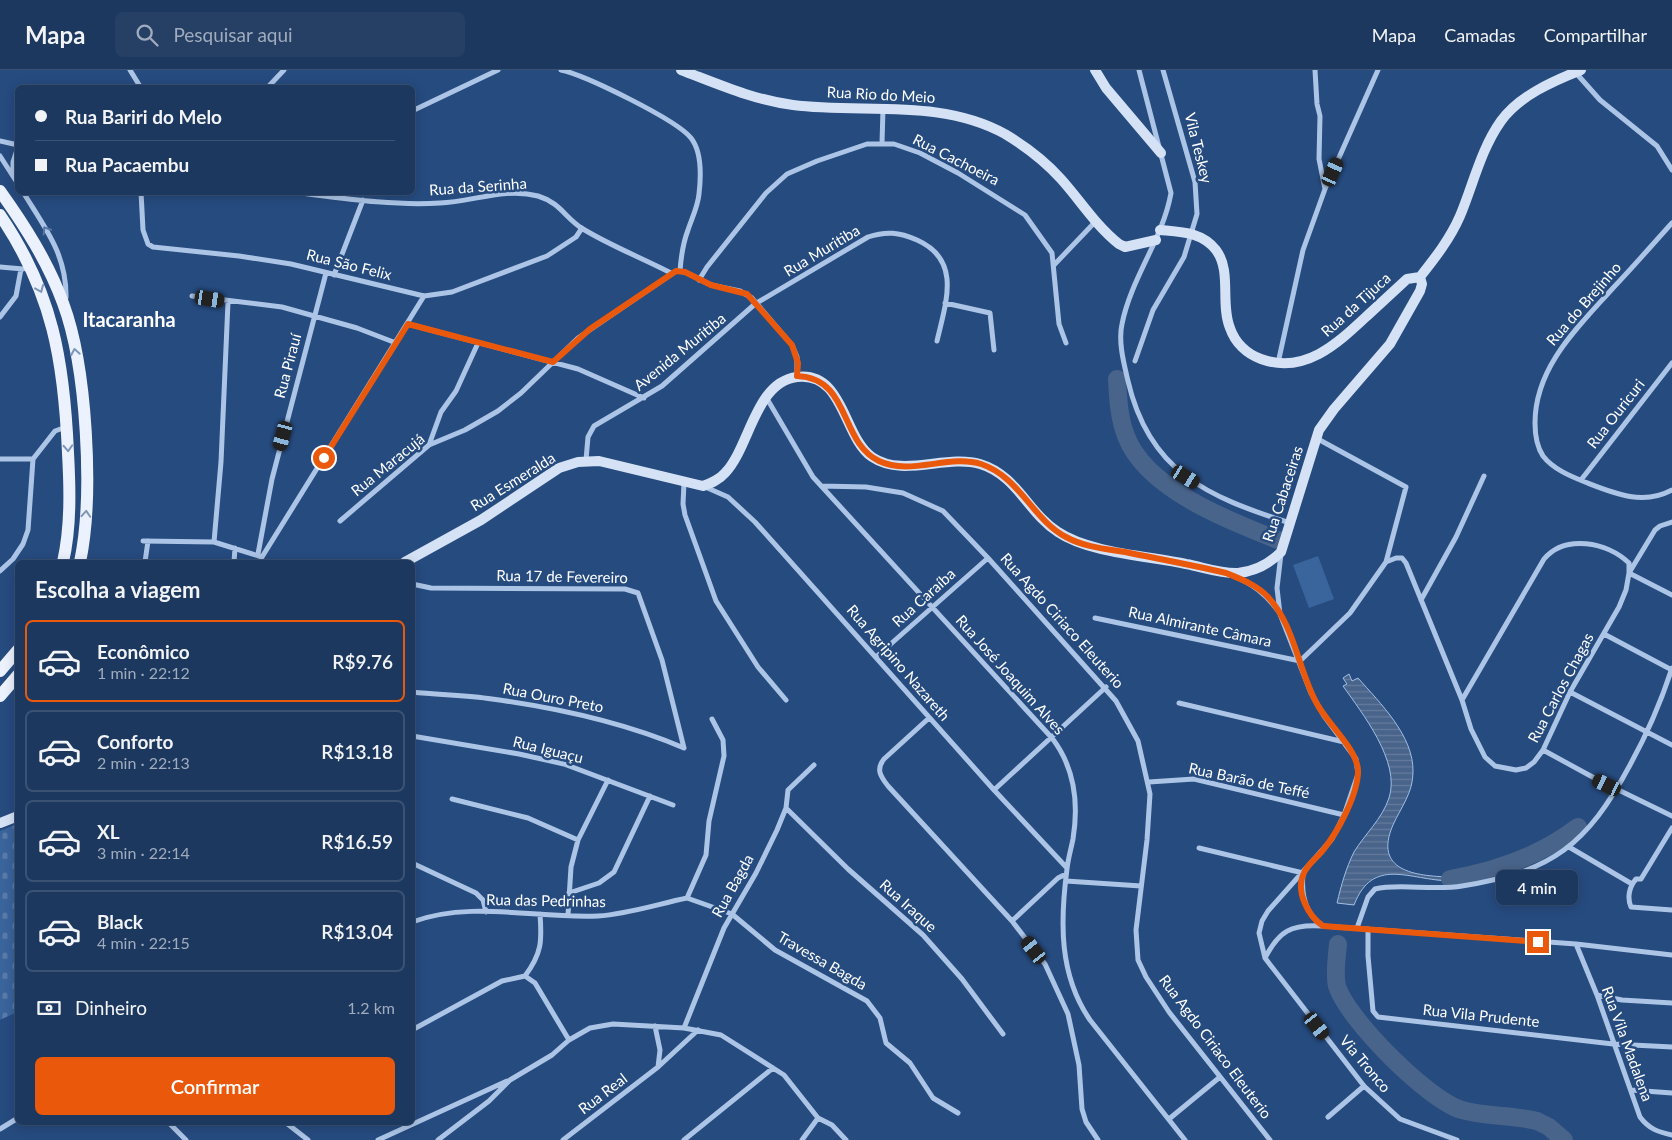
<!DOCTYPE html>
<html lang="pt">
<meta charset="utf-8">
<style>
:root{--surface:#1c385f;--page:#253f65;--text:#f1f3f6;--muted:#a0acbd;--line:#3a5274;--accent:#ea580c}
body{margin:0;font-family:Lato,sans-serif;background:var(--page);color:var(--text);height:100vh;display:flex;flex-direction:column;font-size:19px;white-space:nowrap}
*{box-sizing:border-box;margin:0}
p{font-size:16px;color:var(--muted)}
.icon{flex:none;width:28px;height:28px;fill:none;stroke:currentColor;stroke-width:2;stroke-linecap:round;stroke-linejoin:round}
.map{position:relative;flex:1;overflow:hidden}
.details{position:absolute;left:15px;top:490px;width:400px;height:565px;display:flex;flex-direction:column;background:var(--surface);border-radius:8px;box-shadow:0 2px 12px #0003,0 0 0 1px var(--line)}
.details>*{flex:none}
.guide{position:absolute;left:15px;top:15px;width:400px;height:110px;border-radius:8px;box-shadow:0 2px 12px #0003,0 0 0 1px var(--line);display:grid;align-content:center;height:110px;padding:0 20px;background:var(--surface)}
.end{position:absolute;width:22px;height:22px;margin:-11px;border:6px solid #ea580c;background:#fff;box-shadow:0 0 0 2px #fff}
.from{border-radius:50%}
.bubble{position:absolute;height:35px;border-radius:8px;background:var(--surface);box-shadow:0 2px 12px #0003,0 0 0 1px var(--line);font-size:16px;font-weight:600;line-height:35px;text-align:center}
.car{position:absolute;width:15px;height:30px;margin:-15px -8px;border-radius:6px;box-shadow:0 0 4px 1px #0007;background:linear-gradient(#222 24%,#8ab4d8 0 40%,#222 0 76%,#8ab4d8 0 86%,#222 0)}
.guide b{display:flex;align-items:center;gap:18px;height:48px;font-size:19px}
.guide b+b{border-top:1px solid var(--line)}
.guide i{width:12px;height:12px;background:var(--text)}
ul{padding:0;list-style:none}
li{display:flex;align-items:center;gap:15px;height:82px;margin:0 10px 8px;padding:0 10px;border:2px solid var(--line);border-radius:8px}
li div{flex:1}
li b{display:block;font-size:19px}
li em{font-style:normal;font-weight:600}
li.on{border-color:var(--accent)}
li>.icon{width:45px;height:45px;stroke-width:1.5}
h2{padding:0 20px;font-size:22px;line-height:60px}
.pay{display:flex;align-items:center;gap:12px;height:55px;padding:0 20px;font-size:19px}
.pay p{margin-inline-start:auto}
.cta{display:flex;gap:10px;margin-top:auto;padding:10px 20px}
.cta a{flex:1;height:58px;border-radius:8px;background:var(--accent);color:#fff;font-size:20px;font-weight:600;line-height:58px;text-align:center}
header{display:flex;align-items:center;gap:30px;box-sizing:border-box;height:70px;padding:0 25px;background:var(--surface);border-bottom:1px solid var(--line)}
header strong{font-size:24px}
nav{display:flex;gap:28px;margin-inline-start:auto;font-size:18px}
.search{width:350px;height:45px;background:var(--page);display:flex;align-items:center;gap:12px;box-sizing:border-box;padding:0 18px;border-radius:8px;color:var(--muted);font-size:19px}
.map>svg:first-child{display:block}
</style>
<header>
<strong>Mapa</strong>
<div class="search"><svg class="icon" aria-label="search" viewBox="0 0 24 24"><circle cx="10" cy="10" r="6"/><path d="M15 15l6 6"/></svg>Pesquisar aqui</div>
<nav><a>Mapa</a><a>Camadas</a><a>Compartilhar</a></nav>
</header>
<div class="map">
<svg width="1672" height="1070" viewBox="0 0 1672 1070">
<defs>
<pattern id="cemetery-stones" width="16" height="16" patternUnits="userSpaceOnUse" patternTransform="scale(1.25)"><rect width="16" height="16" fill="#3a649c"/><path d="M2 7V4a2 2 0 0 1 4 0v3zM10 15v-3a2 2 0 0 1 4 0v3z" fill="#587bab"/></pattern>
<pattern id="water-rules" width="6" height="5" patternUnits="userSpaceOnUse" patternTransform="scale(1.25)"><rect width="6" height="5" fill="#49648a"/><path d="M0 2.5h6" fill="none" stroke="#647b9c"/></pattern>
</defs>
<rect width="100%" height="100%" fill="#264b7f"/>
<path fill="url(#cemetery-stones)" d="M17,754v188l-17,8v-189z"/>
<path fill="#3a649c" d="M1318,486l16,43 -25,9 -16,-43z"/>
<path fill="url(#water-rules)" stroke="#a0bfe6" d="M1349,604l3,7 6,-3c22,25 56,58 55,94 0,21 -12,35 -20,53 -20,46 22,51 57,52v4c-41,-1 -77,-25 -96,24l-17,-2c4,-17 9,-35 17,-51 11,-18 28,-33 35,-54 12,-36 -27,-85 -46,-112l4,-2 -4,-6z"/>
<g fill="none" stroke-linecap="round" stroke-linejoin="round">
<path stroke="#49648a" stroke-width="18" d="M1117,309c1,19 2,39 9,57 20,53 103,85 152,104
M1450,809c47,-8 90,-23 128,-52
M1338,874c-1,13 -4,29 -1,42 10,33 92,115 125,124 25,7 51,5 75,11l12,6 15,13"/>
<path stroke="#acc5e6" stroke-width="5" d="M130,0l11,18
M561,0c24,5 116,50 130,68 11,14 10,39 8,56 -1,12 -7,24 -11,36 -5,13 -7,27 -8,41
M1139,0l32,123c-8,46 -40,85 -49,131 -4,18 2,40 6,57 21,91 80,116 162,142
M1315,0l2,34 3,12 -1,43 6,30
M1576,3l24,27 57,46 15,24
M267,18l17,-18
M412,41l86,-41
M0,71l18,4
M882,73l1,-34
M0,86l18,28
M13,103v-11l5,-15
M23,122c22,36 44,63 43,106
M141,122l2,38 5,14 5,3 86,9 52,8 133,32 28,-4 95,-36 29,-19 6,-9
M292,122c49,6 99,14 148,11 32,-1 65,-16 98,-7 23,7 27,22 45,33 28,17 59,29 88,44
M1672,153c-20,22 -39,44 -59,65 -35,39 -78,79 -78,135 0,11 2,24 8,33 10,13 27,20 42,26 28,11 58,24 87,8
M1054,195l42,-44
M0,197l23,2
M334,205l29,-75
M699,210l8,-13 59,-74 21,-19 30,-13 50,-17h27l26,9 38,20 67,42 27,38 7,71 7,19
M192,226l90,11 75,21 39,15
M945,233l45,10 4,37
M0,247l16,-21 5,-27
M408,254l170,45 66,29
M1135,291l18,-51 31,-53 13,-43 -2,-32 -32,-112
M1278,293l25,-113 22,-61 53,-119
M766,327l47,80 239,261c23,30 27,64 21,101 -2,10 -5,20 -6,30 -7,53 -8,106 23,151l95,120
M429,375l12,-33 15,-21 22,-48
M0,389h33
M586,390l2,-23 6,-11 68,-40 93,-82 113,-67c18,-6 31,-5 49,3 45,20 29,62 20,101
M1581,410l91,-117
M684,413l-1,21 2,11 31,86 42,66 28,33
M703,416l25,11 27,25 239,268 73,78
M821,416l45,1 37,6 40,18 45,47 128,143 22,40 12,53 -3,46 -11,90 2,30 8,17 23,35 101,128
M340,451l89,-76 36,-15 33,-19 23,-18 57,-55 98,-67 9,1 26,13 29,6 12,7 40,47 5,12v20
M143,471l71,1 48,15 162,-261
M214,472l7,-80 7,-160
M258,484l14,-75 54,-206
M1281,484l-4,34 3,26 31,79 13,23 32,43 2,15 -14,41 -12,24 -64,72 -6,10 -3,12 6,25 99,128 36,33 57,21
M145,492l3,-21
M234,492l1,-14
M1386,492l10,-4h6l4,5 56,137 9,29 14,28 10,9 21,4 10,-2 8,-6 9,-12 27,-58 49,-85 7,-17 3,-17 26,-43 5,-4 12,-4
M0,501l13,-12 10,-15 5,-14 5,-71 22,-28 11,-4
M1233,506c20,8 33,18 46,36
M412,514l19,4 194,1 13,4 24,67 22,88
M1421,530l35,-63 28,-61
M1095,548l205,43 50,-48 36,-51 20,-75 -90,-49
M1604,564l68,36
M876,587l112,-99
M412,622c27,3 54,3 80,7 66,9 131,23 192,49
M1570,622l102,53
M1462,630l82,-141c21,-25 63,-17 85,4v10l43,22
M1179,633l165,39
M929,648l-45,41c-8,10 -4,17 4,27l124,135 33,43 23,50 11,51 3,44 4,13 12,18
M412,666l107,18 45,10 109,41
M1543,680l55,30 74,36
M1149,712l45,-3 150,36
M994,720l112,-103
M452,729l76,19 50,22
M786,738l62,61 75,66 39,44 41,55
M1672,758l-31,51h-5c-7,8 -9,19 -5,28l41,3
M1569,777l63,37
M1199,778l104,25
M412,793l64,30 7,7 3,12
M1303,804c-2,21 2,40 20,52l253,18 96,11
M1066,811l75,5
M569,823l30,-10 15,-11 36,-76
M687,828l45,16 43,36 92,51 13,17 6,25 24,20 23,35 25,15
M568,845l3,-48 7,-27 30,-60
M1012,851l46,-43 8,-4
M412,852c59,-22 125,-3 186,-6 30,-2 60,-12 89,-18l19,-43 3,-34 15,-65 -1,-16 -11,-21
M1357,858l11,-31 7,-8c23,-6 59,2 87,-3 90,-14 125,-41 168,-121 17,-31 31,-63 42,-97
M1368,859v27l5,55 5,6 235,27 59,3
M1576,874l21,51 43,122c9,12 18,15 32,18
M1265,888c14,-27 26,-34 57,-32
M525,906c17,-23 17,-35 15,-62
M1597,925l25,5 50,3
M655,956l5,24 -2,17
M684,958l40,-100 32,-55 21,-43 9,-22 2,-18 26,-25
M412,960l90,-49 23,-5 10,7 34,57 -17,15 -42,25 -21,21 -51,39
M569,970l21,-12 23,-4 71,4 37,7 63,40 34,43 14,7 14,15
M1631,1020l41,3
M1328,1047l36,-31
M1169,1049l51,-42
M168,1052l18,18
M285,1052l23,18
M0,1059l18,-11
M378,1070l129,-59
M563,1070l95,-73 40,-37
M684,1070l89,-72
M802,1070l16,-22"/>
<path stroke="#d5e2f5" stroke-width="10" d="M681,0c37,14 73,30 112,35 70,9 147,-7 212,29 20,12 40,27 56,45 19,21 35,47 58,65l6,3 31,-7
M1095,0l11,18 55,65
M1160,160c21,2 42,2 56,20 16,21 4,54 14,78 5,15 17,26 31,31 44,16 77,-16 107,-44 13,-12 26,-24 39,-36l13,-2
M1420,207c15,-19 30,-38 40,-61 13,-31 21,-67 41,-95 18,-25 52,-40 80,-51
M405,492l76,-42 78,-52 19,-6 21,-1 104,25c8,-3 16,-6 22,-13 25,-26 30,-91 72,-96 47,-6 46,60 75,80 31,21 74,-3 108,7 37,11 48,49 78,68 31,21 91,24 128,32 17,3 35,10 52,9 18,-2 31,-9 43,-21l38,-122 15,-21 56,-65 30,-53 2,-7 -2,-7
M0,753l18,-7"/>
<path stroke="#ecf2fd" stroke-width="12" d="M0,121c25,35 48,71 63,112 24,64 31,193 17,259
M0,145c53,78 64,146 68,238 2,36 3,74 -5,109
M0,601l18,-21
M0,626l18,-21"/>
</g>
<defs><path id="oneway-chevron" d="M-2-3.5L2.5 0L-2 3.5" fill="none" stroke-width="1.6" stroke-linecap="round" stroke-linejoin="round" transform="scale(1.25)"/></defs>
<use stroke="#5576a3" href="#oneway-chevron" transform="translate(46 160) rotate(-122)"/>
<g stroke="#7f96b8">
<use href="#oneway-chevron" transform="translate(40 219) rotate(67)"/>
<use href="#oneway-chevron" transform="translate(75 282) rotate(-100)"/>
<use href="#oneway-chevron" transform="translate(68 378) rotate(87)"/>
<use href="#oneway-chevron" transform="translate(86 444) rotate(-86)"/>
</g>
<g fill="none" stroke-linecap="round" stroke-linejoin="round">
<path stroke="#ea580c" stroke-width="6" d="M324,388l84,-134 145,38 37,-33 86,-58 9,1 26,13 36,9 45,51 6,18 -1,13c54,2 42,66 82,85 31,15 70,-7 102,3 39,13 51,55 85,73 18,10 40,12 59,15 34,7 67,13 101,21 15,6 31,12 42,24 27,29 30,73 49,107 10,19 41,46 41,67 0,23 -20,61 -35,79 -5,7 -16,15 -19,23 -9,18 4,43 19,53l215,16"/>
</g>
<g text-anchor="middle" stroke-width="5" stroke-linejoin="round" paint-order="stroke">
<g font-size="15" fill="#fff" stroke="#264b7f">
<text transform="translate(881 25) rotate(3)" y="5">Rua Rio do Meio</text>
<text transform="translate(1198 78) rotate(76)" y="5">Vila Teskey</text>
<text transform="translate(956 90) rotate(27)" y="5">Rua Cachoeira</text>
<text transform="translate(478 117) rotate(-4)" y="5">Rua da Serinha</text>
<text transform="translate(822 181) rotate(-31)" y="5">Rua Muritiba</text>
<text transform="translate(349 195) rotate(14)" y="5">Rua São Felix</text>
<text transform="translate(1584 234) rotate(-49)" y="5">Rua do Brejinho</text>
<text transform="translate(1356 235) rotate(-42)" y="5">Rua da Tijuca</text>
<text transform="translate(680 282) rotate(-39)" y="5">Avenida Muritiba</text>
<text transform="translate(288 296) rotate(-75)" y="5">Rua Pirauí</text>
<text transform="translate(1616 344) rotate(-52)" y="5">Rua Ouricuri</text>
<text transform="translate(388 395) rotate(-39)" y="5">Rua Maracujá</text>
<text transform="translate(513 412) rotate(-32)" y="5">Rua Esmeralda</text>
<text transform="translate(1283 424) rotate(-72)" y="5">Rua Cabaceiras</text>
<text transform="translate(562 507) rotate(1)" y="5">Rua 17 de Fevereiro</text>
<text transform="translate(924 528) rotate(-42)" y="5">Rua Caraíba</text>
<text transform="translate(1062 551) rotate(48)" y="5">Rua Agdo Ciriaco Eleuterio</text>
<text transform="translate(1200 557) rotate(12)" y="5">Rua Almirante Câmara</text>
<text transform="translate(898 593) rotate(49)" y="5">Rua Agripino Nazareth</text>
<text transform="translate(1010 605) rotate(48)" y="5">Rua José Joaquim Alves</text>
<text transform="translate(1561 618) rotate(-62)" y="5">Rua Carlos Chagas</text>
<text transform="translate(553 628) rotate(11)" y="5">Rua Ouro Preto</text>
<text transform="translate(548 680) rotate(14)" y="5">Rua Iguaçu</text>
<text transform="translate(1249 711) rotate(12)" y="5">Rua Barão de Teffé</text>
<text transform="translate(733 816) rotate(-61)" y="5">Rua Bagda</text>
<text transform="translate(546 831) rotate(1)" y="5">Rua das Pedrinhas</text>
<text transform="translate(908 836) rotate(42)" y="5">Rua Iraque</text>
<text transform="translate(822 891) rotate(30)" y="5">Travessa Bagda</text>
<text transform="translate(1481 946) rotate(6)" y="5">Rua Vila Prudente</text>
<text transform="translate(1627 974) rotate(70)" y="5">Rua Vila Madalena</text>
<text transform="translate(1215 977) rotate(53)" y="5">Rua Agdo Ciriaco Eleuterio</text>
<text transform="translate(1365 994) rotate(50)" y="5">Via Tronco</text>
<text transform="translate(603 1024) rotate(-37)" y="5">Rua Real</text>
</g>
<g font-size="20" font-weight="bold" fill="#fff" stroke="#264b7f">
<text x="129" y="257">Itacaranha</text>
</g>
</g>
</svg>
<i class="end from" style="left:324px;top:388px"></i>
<i class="end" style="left:1538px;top:872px"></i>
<div class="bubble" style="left:1496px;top:800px;width:82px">4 min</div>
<i class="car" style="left:1333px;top:102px;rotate:24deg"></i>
<i class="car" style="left:210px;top:229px;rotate:99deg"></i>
<i class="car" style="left:283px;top:366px;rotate:195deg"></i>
<i class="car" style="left:1186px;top:407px;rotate:121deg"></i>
<i class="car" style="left:1607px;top:715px;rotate:296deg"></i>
<i class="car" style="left:1034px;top:880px;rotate:323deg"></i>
<i class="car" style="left:1317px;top:956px;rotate:142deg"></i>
<div class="guide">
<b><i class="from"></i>Rua Bariri do Melo</b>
<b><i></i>Rua Pacaembu</b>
</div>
<section class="details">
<h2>Escolha a viagem</h2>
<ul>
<li class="on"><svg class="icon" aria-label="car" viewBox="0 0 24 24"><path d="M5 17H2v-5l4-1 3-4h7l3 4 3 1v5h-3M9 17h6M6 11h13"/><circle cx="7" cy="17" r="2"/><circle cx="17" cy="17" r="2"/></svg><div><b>Econômico</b><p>1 min · 22:12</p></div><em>R$9.76</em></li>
<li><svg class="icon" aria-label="car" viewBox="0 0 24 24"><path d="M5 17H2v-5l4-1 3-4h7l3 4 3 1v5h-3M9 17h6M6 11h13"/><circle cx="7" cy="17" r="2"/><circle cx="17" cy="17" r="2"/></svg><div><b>Conforto</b><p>2 min · 22:13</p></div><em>R$13.18</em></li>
<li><svg class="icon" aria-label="car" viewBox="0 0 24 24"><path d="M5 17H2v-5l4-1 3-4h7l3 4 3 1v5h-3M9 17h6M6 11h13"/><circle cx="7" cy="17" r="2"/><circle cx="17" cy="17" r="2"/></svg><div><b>XL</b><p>3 min · 22:14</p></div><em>R$16.59</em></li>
<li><svg class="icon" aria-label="car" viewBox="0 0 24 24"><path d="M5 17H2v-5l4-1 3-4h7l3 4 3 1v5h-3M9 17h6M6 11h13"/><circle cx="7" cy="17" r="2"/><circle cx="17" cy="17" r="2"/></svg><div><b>Black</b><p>4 min · 22:15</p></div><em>R$13.04</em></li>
</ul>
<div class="pay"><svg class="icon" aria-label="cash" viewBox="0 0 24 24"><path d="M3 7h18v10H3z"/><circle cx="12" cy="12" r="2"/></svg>Dinheiro<p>1.2 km</p></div>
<div class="cta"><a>Confirmar</a></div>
</section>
</div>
